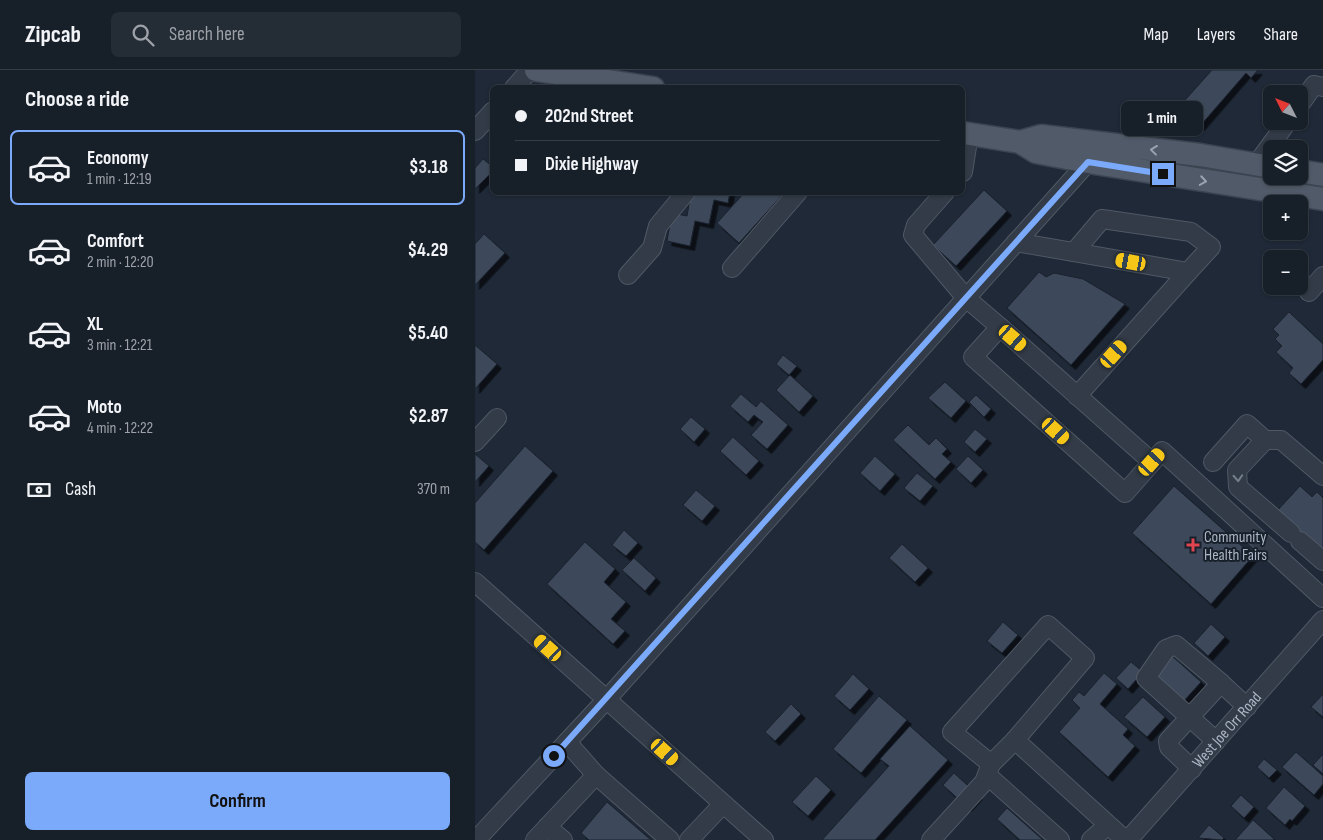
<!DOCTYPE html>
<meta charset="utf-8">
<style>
:root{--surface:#171f29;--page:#242c35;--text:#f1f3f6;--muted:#9ea2a8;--line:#363d46;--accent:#7baafb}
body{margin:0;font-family:"Sofia Sans Condensed",sans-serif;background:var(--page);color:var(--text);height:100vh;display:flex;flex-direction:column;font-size:19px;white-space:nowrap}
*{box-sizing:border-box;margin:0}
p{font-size:16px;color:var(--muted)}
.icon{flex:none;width:28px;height:28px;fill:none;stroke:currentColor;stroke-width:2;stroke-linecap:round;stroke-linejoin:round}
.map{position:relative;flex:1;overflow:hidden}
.details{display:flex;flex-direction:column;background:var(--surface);width:475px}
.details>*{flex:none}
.banner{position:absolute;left:15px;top:15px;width:475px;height:110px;border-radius:8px;box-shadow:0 1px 4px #0004,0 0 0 1px var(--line);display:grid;align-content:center;height:110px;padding:0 25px;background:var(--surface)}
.needle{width:32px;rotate:312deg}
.buttons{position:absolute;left:788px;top:15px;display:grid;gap:10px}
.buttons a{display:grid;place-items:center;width:45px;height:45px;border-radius:8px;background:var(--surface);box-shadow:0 1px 4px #0004,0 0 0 1px var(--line);font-size:25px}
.end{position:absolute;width:22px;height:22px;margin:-11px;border:6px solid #7baafb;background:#111;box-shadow:0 0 0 2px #111}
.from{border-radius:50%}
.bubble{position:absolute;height:35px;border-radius:8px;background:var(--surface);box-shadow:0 1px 4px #0004,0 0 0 1px var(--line);font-size:16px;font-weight:700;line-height:35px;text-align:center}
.car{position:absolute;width:15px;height:30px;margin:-15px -8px;border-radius:6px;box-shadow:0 0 4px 1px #0007;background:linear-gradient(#f5c518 24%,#345 0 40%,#f5c518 0 76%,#345 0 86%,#f5c518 0)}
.banner b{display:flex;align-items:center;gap:18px;height:48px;font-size:19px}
.banner b+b{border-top:1px solid var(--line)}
.banner i{width:12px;height:12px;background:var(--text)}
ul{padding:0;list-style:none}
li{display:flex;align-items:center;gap:15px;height:75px;margin:0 10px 8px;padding:0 15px;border:2px solid transparent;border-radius:8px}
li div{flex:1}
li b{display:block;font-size:19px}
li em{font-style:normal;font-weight:700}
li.on{border-color:var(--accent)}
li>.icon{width:45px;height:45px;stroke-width:1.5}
h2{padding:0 25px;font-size:22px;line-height:60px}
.pay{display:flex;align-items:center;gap:12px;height:55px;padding:0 25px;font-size:19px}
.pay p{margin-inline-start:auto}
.button{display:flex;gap:10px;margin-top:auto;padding:10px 25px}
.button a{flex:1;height:58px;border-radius:8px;background:var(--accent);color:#111;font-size:20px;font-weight:700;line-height:58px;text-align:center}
header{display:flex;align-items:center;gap:30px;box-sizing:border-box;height:70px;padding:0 25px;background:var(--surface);border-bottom:1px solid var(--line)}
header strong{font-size:24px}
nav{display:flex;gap:28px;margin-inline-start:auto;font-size:18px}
.search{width:350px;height:45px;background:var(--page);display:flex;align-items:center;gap:12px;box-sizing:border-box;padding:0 18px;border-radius:8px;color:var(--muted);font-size:19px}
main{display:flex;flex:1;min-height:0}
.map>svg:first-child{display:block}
</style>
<header>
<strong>Zipcab</strong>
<div class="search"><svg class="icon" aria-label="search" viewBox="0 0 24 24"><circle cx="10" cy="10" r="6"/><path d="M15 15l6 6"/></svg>Search here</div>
<nav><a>Map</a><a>Layers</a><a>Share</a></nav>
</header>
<main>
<section class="details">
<h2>Choose a ride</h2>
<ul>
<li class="on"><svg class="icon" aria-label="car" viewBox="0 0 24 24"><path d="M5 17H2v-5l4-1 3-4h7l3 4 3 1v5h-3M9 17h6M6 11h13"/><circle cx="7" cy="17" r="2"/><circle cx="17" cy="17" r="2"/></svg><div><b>Economy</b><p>1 min · 12:19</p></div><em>$3.18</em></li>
<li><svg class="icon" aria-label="car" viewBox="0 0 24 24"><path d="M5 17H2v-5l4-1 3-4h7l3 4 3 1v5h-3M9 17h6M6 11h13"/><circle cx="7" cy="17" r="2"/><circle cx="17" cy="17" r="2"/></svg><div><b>Comfort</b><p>2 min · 12:20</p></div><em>$4.29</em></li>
<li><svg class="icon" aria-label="car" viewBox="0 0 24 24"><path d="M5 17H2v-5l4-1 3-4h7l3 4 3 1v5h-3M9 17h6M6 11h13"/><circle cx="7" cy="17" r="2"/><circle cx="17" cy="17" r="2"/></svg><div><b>XL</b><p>3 min · 12:21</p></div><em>$5.40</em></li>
<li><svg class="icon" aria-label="car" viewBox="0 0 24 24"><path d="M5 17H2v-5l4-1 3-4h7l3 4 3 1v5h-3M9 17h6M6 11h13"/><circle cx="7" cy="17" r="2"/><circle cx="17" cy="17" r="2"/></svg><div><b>Moto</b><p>4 min · 12:22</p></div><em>$2.87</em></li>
</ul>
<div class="pay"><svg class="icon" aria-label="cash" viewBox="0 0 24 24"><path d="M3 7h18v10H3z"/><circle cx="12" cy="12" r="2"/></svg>Cash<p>370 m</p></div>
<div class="button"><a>Confirm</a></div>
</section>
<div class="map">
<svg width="848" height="770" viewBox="0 0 848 770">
<defs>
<filter id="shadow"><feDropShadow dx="4.5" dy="4.5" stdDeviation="0" flood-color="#0009"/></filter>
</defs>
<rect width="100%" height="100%" fill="#1f2937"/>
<path fill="#3d495a" stroke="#1a222e" filter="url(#shadow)" d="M737,0h46l-7,8 -5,-5 -46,53 -22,-18z
M8,89l10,8v4l-18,18v-21z
M509,120l23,21 -51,55 -23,-21z
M216,122l14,2 1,-2h24l-2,11 -14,-3 -5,24 -14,-3 -5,25 -23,-5 5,-28 15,3z
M270,122h40l-46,51 -22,-20z
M9,164l21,19 -30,32v-41z
M564,202l7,5 8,-4 29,6 42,25 -54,61 -64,-57z
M814,242l34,32v16l-22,24 -12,-11 4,-5 -17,-16 6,-6 -7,-7 4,-4 -6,-6z
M0,275l22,19 -22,25z
M308,285l14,11 -8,9 -13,-11z
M315,305l23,21 -14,16 -23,-22z
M470,312l21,19 -15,17 -23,-20z
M266,324l15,13 5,-6 27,24 -21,24 -16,-14 12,-13 -9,-7 -6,7 -18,-16z
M501,325l15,14 -7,8 -15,-15z
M216,347l14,12 -11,13 -14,-13z
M433,355l21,20 7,-7 11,11 -5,5 9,8 -16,17 -42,-39z
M500,359l12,10 -12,13 -11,-10z
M258,367l26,24 -13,14 -26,-24z
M50,376l28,25 -69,79 -9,-8v-39z
M0,384l14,12 -14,16z
M400,386l20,18 -15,17 -20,-18z
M493,386l15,14 -12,13 -15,-14z
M442,403l16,13 -13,15 -16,-13z
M699,416l79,70 -42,48 -79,-71z
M825,416l12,11 5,-5 6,6v52l-2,2 -45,-40z
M221,420l19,16 -13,15 -19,-16z
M149,460l14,13 -12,13 -14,-11z
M110,472l30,27 -11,13 22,20 -15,17 14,12 -12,13 -66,-60z
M427,474l26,24 -13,14 -26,-24z
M159,488l22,20 -11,13 -23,-21z
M528,552l15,13 -16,18 -15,-12z
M736,554l14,13 -17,19 -14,-13z
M696,585l30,27 -19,21 -30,-26z
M656,592l12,10 -15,17 -12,-11z
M629,603l13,11 -17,20 28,25 -5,6 12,11 -27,31 -49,-45 21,-24 -8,-8 7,-8 5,4z
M378,604l16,15 -19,21 -16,-14z
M848,624v23l-12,-10z
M404,626l28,24 -46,53 -28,-24z
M668,627l22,20 -18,20 -23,-20z
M316,634l10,10 -26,27 -10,-9z
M435,656l38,34 -73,80h-53l67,-74 -9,-7z
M821,682l27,24v8l-9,11 -32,-28z
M848,684v20l-10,-9z
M789,689l13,11 -8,8 -12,-11z
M479,703l24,22 -11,12 -24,-22z
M341,706l15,14 -23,26 -16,-14z
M809,717l21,19 -13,15 -2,-2 -5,6 -19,-17z
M766,725l13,12 -10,11 -13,-12z
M132,732l44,38h-62l-8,-7z
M532,738l36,32h-23l-23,-21z
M778,750l21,19 -1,1h-38z
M734,755l15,13 -2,2 -24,-2z"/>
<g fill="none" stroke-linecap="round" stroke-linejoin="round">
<defs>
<g id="minor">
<path d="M39,18l16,-18"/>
<path d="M824,36l15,-21 9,2"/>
<path d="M0,61l18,-20"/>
<path d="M781,95l32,-44"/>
<path d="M488,102l6,-38"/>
<path d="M470,122l-29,33 -3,10 53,63 34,29 -27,30 152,136 37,-42 161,147"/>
<path d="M541,172l172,30 -111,124"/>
<path d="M599,182l28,-33 89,13 20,15 -23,25"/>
<path d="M257,198l66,-76"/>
<path d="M153,205l24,-27 6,-22 28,-34"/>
<path d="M834,222l14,-16"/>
<path d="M525,257l152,135"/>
<path d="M790,370l-28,30 1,17 53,46"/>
<path d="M0,372l22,-24"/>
<path d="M738,392l34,-38 18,16h16l42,36"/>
<path d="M825,471l23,20"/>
<path d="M0,512l289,258"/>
<path d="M741,671l-70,-63 20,-29 10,-4 45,38"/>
<path d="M92,672l29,33"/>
<path d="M516,694l24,-24"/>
<path d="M717,699l-23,-22 -1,-6 53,-58 26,24"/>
<path d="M512,705l73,65"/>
<path d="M72,757l16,13"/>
<path d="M1,770l130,-140 482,-538"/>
<path d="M60,770l61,-65 74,65"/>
<path d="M214,770l34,-36"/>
<path d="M456,770l53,-58 7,-18 -39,-32 96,-107 37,33 -70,82 110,100"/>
<path d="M616,770l17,-15"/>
<path id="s1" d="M653,770l195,-220"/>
</g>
<path id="major" d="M61,0l117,18
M488,63l57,9 16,10 52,10 235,37
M545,72l21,-6 159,19 71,12
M824,101l24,4"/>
</defs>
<use href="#minor" stroke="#505866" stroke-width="20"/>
<use href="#major" stroke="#3c4451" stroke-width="25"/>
<use href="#minor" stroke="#323b47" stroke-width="18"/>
<use href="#major" stroke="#505a68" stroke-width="22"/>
</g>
<defs><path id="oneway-chevron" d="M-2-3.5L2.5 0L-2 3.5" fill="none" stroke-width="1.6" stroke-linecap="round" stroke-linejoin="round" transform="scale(1.25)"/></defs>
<g stroke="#9aa3b2">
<use href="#oneway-chevron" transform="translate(679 80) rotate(-173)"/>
<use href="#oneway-chevron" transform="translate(728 111) rotate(9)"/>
</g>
<use stroke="#757e8c" href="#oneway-chevron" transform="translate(763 408) rotate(87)"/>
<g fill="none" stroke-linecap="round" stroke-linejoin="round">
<path stroke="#7baafb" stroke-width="6" d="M79,686l534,-594 75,12"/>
</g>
<path fill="#e0444e" stroke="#18202c" stroke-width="2" d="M715.5 467.5h5v5h5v5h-5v5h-5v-5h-5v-5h5z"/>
<g text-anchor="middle" stroke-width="4" stroke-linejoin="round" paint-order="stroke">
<g font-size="16" fill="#acb5c5" stroke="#18202c" text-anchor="start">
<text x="729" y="472">Community<tspan x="729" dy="18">Health Fairs</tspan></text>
</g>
<g font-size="16" fill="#acb5c5" stroke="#18202c">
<text dy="6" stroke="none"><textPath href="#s1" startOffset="148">West Joe Orr Road</textPath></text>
</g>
</g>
</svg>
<div class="buttons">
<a><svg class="needle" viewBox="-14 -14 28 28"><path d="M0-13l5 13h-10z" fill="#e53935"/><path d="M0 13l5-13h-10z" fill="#9ea2a8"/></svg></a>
<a><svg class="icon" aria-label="layers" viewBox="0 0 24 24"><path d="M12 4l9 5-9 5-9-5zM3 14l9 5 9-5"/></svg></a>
<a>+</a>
<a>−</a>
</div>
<i class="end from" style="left:79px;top:686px"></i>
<i class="end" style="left:688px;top:104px"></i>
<div class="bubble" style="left:646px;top:31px;width:82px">1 min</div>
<i class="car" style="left:656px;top:192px;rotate:280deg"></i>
<i class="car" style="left:538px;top:268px;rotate:131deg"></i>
<i class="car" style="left:639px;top:284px;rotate:42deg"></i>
<i class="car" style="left:581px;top:361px;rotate:132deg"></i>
<i class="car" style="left:677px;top:392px;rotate:42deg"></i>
<i class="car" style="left:73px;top:578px;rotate:312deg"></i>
<i class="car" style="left:190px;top:682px;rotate:132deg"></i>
<div class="banner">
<b><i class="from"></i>202nd Street</b>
<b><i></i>Dixie Highway</b>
</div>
</div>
</main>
